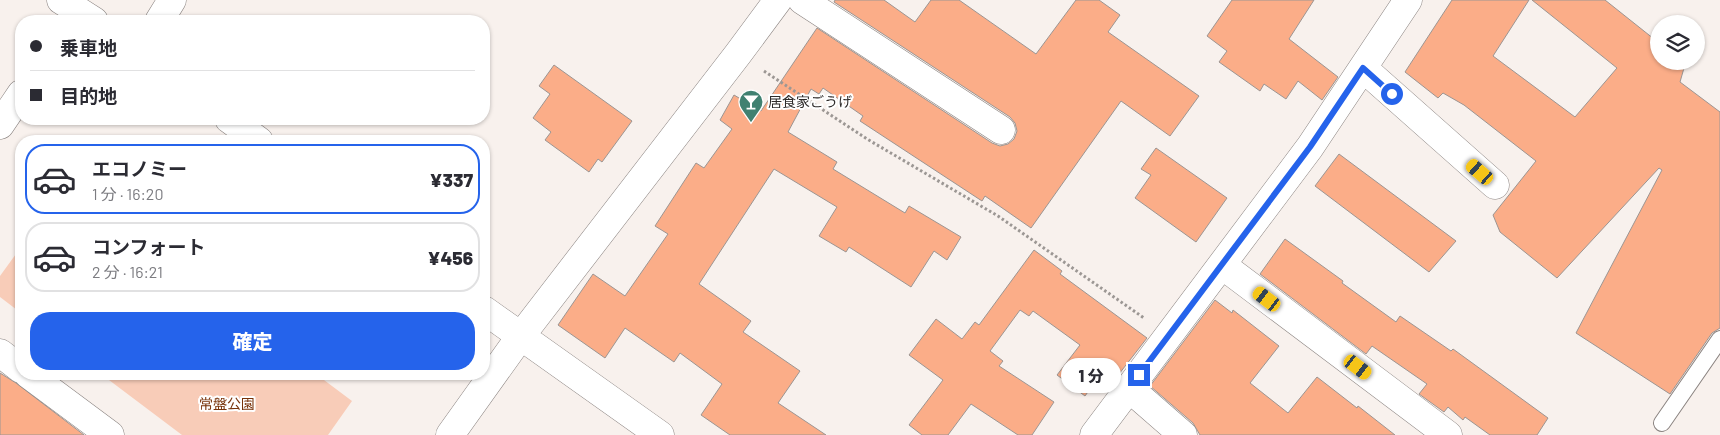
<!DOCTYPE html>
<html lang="ja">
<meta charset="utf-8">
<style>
:root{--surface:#fff;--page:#f2f2f3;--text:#2b2b33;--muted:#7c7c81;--line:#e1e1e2;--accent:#2563eb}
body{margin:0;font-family:Barlow,"Noto Sans JP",sans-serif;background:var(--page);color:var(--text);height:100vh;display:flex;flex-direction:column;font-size:19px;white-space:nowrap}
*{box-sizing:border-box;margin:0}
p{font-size:16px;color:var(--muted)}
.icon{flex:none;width:28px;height:28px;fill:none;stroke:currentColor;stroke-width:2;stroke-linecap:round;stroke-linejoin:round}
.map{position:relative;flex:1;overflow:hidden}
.panel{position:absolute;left:15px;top:135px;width:475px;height:245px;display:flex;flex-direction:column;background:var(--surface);border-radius:20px;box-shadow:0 1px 4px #0004}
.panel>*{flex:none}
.hud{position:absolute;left:15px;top:15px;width:475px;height:110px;border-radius:20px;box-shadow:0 1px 4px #0004;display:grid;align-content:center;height:110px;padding:0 15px;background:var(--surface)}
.buttons{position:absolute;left:1650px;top:15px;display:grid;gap:10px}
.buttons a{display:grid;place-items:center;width:55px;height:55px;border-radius:50%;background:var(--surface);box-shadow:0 1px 4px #0004;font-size:25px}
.end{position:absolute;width:22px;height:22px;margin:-11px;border:6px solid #2563eb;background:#fff;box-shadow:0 0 0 2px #fff}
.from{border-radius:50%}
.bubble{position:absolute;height:35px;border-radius:18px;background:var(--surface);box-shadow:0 1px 4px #0004;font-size:16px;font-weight:800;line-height:35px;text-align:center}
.car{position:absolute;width:15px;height:30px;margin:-15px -8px;border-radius:6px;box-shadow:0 0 4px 1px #0007;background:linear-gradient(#f5c518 24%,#345 0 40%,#f5c518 0 76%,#345 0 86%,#f5c518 0)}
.hud b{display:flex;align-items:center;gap:18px;height:48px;font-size:19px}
.hud b+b{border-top:1px solid var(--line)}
.hud i{width:12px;height:12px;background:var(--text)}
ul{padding:9px 0 0;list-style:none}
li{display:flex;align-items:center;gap:15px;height:70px;margin:0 10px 8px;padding:0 5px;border:2px solid var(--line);border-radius:20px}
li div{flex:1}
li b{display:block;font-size:19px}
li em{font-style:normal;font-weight:800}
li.selected{border-color:var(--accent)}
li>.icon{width:45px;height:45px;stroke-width:1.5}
.cta{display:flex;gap:10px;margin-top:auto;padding:10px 15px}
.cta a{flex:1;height:58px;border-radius:20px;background:var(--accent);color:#fff;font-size:20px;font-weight:800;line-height:58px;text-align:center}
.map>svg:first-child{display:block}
</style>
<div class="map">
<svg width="1720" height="435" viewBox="0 0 1720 435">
<rect width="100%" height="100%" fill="#f8f1ed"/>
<path fill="#f8ccb8" d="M21,247v66l-21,-16v-21z
M101,374h215l36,27 -24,34h-146z"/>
<path fill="#fbad88" stroke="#9c9592" d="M835,0h49l31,22 16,-22h28l77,54 40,-54h23l21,15 -12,17 91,64 -29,40 -49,-35 -90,127 -46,-32 -3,5 -122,-80 3,-5 -40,-28 -4,6 -8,-5 -23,43 49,30 -4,7 72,44 4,-7 52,31 -14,23 -13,-9 -23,36 -62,-40 -3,5 -27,-16 18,-29 -63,-38 -75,115 52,37 -8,11 57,39 -22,32 48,32h-96l-29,-20 21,-31 -42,-31 -6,9 -49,-34 -20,30 -47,-33 35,-51 32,22 43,-62 -13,-8 41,-63 8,5 28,-39 -12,-9 14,-25 27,16 56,-83 175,115 8,3 8,-2 6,-5 3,-8 -2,-8 -5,-6 -176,-115z
M1232,0h82l-25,39 49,38 -16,23 -24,-19 -12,18 -22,-15 -4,7 -41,-29 8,-11 -20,-15z
M1452,0h77l-36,56 82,61 42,-49 -85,-68h73l54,43v18h27l-6,21 40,30v216l-8,5 -42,61 -94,-61 86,-163 -3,-2 -102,110 -57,-46 -7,-17 43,-54 -72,-56 -21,-12 -5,5 -33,-26z
M554,65l78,56 -30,41 -4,-3 -9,13 -44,-32 6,-8 -18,-14 17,-24 -11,-8z
M1156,148l71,50 -31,44 -61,-44 16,-23 -10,-6z
M1339,154l117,87 -27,31 -114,-86z
M1285,239l58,42 -1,2 54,39 4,-6 51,35 2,-2 95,69 -11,17h-47l-25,-18 -2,3 -15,-13 -4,5 -25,-18 8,-10 -55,-38 -6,8 -106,-80z
M1034,250l28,21 -2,3 87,64 -35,45 -12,-8 -15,21 -28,-21 23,-30 -47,-34 -4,5 -9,-6 -30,41 13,10 -4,5 55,36 -22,33h-14l-47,-31 -23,31h-26l-13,-10 34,-45 -34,-25 27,-36 26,20 13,-17 4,3z
M1215,300l17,13 1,-3 46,36 -29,37 38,30 29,-36 40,31 1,-2 37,29h-195l-7,-12 -43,-37z
M0,373l16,10 68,52h-84z"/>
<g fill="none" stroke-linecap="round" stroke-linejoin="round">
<defs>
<path id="service" d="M1662,423l58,-84"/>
<path id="minor" d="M61,0l33,21
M802,0l199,130
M159,21l13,-21
M1363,68l132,117
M229,119l30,22
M0,125l21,-31
M1222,265l226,170
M484,310l176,125
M0,353l21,16
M28,374l82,61
M1129,388l54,47
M450,435l70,-98 218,-283 40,-54
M1094,435l216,-288 98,-147"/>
</defs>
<use href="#service" stroke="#8a8380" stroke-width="18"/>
<use href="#minor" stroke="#8a8380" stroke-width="29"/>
<path stroke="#9c9794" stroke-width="3" stroke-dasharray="2.5 2.5" stroke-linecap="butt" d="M764,71l103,68 131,77 146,102"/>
<use href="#service" stroke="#fff" stroke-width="16"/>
<use href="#minor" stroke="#fff" stroke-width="28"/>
</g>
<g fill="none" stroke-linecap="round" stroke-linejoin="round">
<path stroke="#2563eb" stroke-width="6" d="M1139,375l171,-228 53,-79 29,26"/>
</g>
<defs>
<symbol id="bar-pin" viewBox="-11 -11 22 30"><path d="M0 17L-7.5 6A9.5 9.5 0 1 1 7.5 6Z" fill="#408171" stroke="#fff"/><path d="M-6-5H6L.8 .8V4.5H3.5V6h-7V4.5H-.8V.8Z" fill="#fff"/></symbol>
</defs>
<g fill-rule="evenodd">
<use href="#bar-pin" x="737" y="88" width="28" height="38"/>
</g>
<g text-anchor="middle" stroke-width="4" stroke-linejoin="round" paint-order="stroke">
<g font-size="14" fill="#2d2a29" stroke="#fff" text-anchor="start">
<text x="768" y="107">居食家ごうげ</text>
</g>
<g font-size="14" fill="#78330a" stroke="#fff">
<text x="227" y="409">常盤公園</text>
</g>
</g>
</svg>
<div class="buttons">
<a><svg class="icon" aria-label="layers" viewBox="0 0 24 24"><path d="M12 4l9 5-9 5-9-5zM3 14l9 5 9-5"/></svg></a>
</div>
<i class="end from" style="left:1392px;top:94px"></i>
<i class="end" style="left:1139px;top:375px"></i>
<div class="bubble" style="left:1061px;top:358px;width:60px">1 分</div>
<i class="car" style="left:1480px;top:172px;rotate:311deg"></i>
<i class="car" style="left:1267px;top:299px;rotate:307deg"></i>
<i class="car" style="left:1358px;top:367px;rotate:127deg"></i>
<div class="hud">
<b><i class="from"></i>乗車地</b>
<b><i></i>目的地</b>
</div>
<section class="panel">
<ul>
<li class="selected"><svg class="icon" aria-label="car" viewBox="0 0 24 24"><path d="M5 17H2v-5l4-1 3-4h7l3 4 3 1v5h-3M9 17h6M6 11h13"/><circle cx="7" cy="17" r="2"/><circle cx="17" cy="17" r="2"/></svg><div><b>エコノミー</b><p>1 分 · 16:20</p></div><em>¥337</em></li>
<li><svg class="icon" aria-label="car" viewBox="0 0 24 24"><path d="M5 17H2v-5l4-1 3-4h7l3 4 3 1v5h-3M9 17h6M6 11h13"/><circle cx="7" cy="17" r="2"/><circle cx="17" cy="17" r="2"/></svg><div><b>コンフォート</b><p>2 分 · 16:21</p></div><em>¥456</em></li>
</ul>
<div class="cta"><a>確定</a></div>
</section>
</div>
